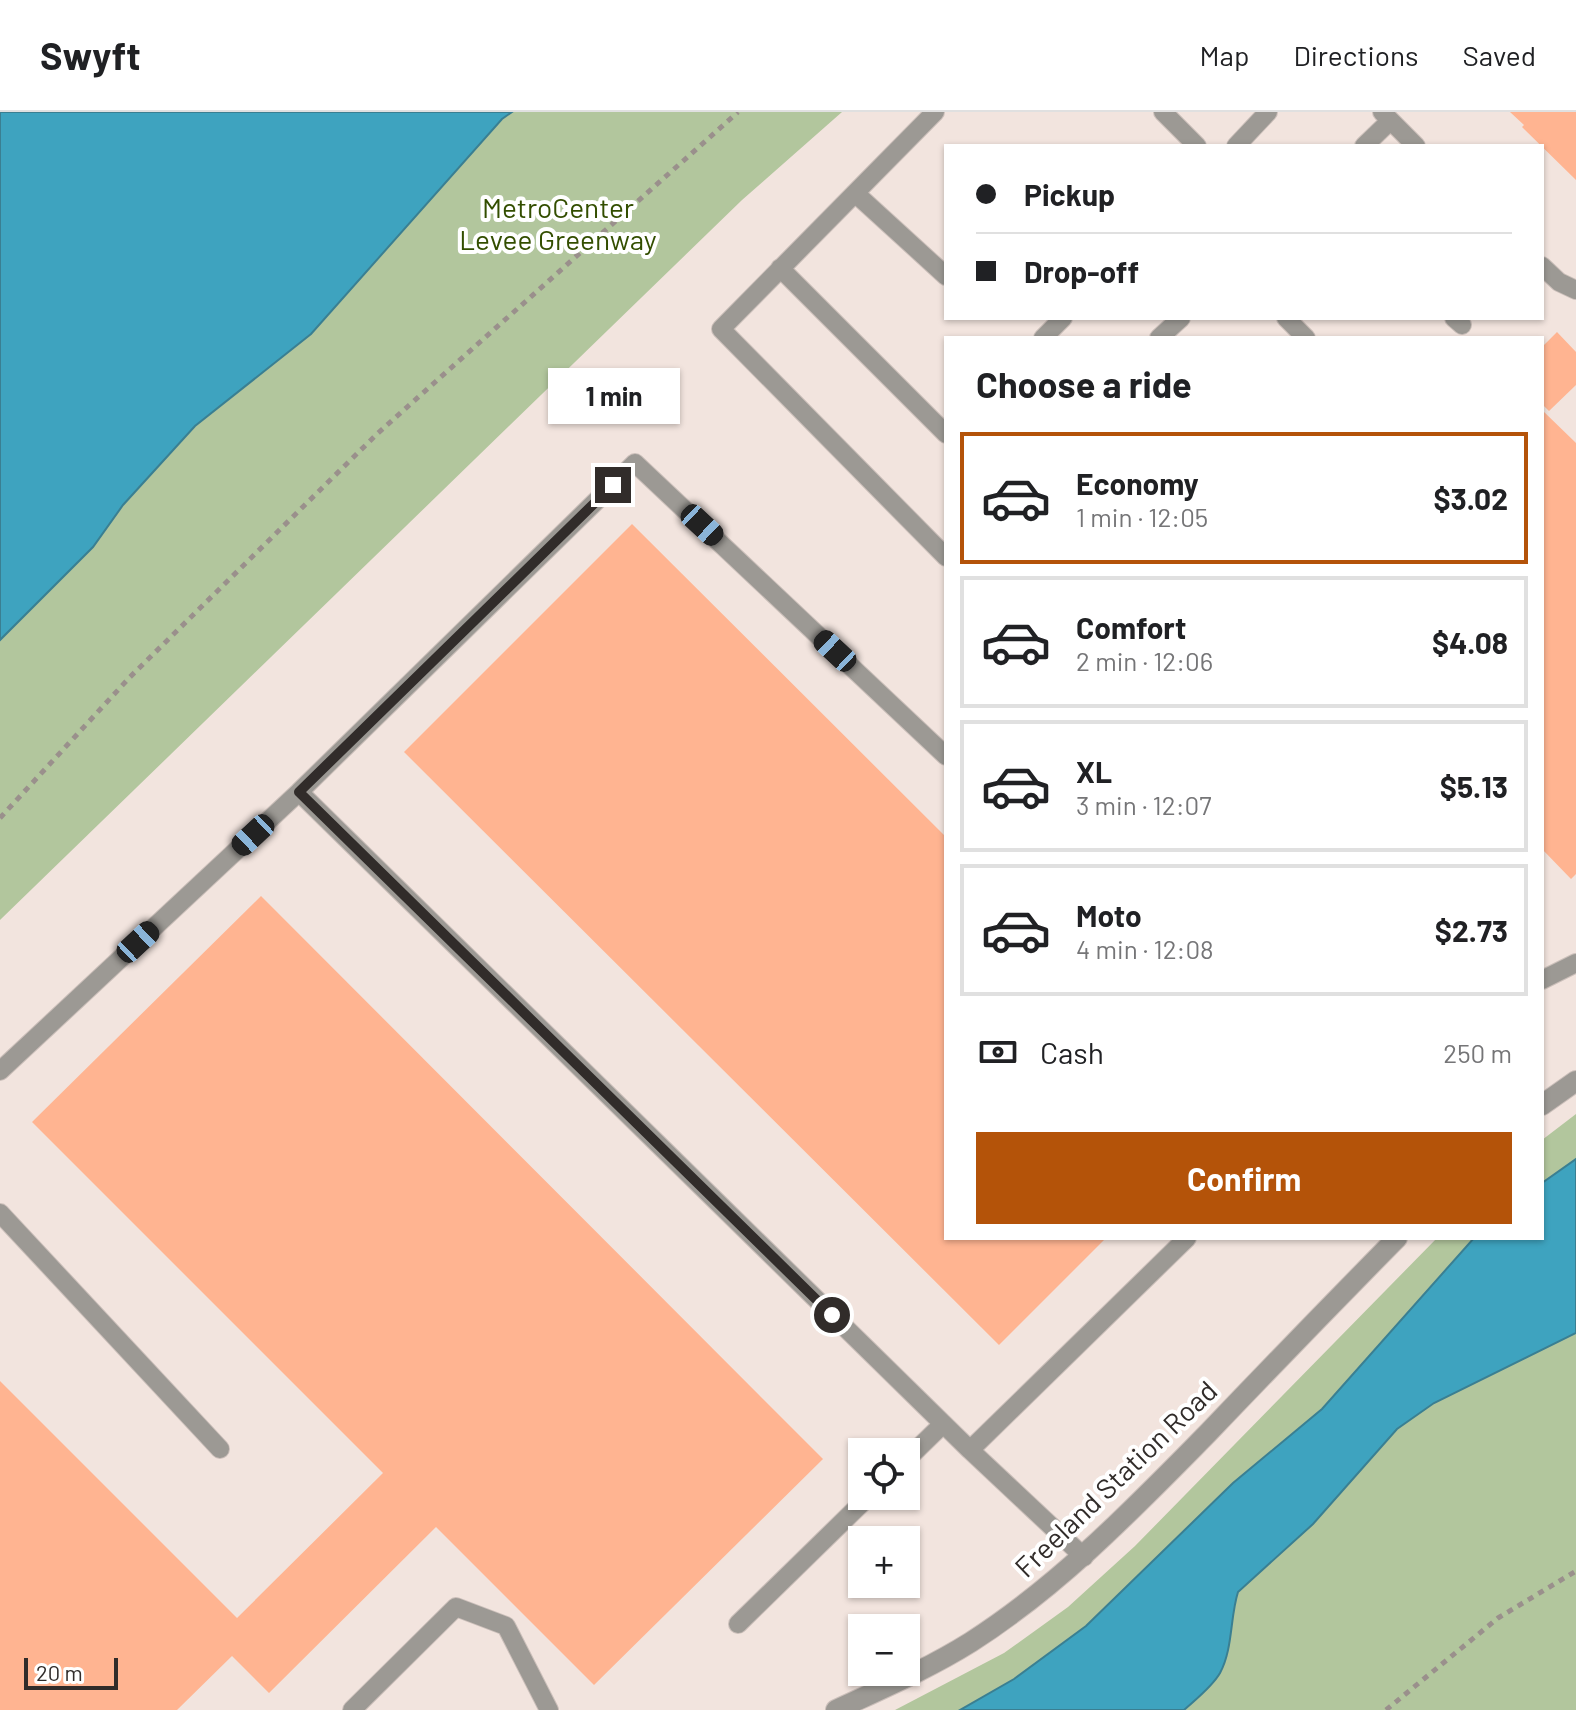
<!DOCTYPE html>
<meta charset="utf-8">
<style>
:root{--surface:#fff;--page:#f6f6f6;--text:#202124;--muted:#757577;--line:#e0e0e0;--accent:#b45309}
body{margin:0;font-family:Barlow,sans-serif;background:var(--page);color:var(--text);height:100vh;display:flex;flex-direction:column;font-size:30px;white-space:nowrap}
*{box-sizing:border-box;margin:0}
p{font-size:26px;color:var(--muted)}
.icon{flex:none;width:44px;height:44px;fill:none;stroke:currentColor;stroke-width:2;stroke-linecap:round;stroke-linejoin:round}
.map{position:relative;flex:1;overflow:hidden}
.drawer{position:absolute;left:944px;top:224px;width:600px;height:904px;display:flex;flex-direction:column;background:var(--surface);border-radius:0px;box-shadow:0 2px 6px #0004}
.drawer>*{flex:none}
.banner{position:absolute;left:944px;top:32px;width:600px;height:176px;border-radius:0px;box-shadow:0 2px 6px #0004;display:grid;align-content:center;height:176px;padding:0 32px;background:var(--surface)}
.controls{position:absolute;left:848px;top:1326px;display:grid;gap:16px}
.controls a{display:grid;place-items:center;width:72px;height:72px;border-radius:0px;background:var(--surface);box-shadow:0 2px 6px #0004;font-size:40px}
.scale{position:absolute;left:24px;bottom:20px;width:94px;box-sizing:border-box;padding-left:8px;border:4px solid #312c2a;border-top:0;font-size:22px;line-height:28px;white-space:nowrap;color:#312c2a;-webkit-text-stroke:6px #fff;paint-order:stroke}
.end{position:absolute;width:36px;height:36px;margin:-18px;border:10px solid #312c2a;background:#fff;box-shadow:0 0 0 4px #fff}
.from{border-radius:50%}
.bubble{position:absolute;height:56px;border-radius:0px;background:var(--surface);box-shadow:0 2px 6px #0004;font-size:26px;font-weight:700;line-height:56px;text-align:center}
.car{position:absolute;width:24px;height:48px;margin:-24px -12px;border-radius:10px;box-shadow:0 0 6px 2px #0007;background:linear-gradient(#222 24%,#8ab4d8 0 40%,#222 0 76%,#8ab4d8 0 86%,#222 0)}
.banner b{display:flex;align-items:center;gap:28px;height:76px;font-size:30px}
.banner b+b{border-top:2px solid var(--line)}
.banner i{width:20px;height:20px;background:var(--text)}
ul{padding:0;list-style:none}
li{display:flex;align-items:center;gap:24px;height:132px;margin:0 16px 12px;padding:0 16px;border:4px solid var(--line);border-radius:0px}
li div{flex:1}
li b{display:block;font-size:30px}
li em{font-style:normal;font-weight:700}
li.selected{border-color:var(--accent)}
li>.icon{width:72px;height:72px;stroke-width:1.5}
h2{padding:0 32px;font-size:36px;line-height:96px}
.pay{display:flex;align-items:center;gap:20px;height:88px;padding:0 32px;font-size:30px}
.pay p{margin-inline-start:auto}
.primary-button{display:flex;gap:16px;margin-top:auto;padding:16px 32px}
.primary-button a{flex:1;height:92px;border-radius:0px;background:var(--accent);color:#fff;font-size:32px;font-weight:700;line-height:92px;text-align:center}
header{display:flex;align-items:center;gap:48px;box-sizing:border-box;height:112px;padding:0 40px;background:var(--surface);border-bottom:2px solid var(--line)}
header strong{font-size:38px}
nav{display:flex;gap:44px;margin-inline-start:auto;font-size:28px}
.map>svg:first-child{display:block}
</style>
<header>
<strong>Swyft</strong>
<nav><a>Map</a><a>Directions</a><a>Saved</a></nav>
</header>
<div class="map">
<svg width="1576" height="1598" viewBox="0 0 1576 1598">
<rect width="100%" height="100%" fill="#f2e4de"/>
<path fill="#b2c69d" d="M512,0h330l-100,88 -742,720v-280l93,-93 30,-42 72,-79 116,-92 191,-215z
M1576,1002v596h-681l109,-57 64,-46 67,-61 302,-308h105v-98z"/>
<path fill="#3ea3bf" stroke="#3a7f92" stroke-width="2" d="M0,0h512l-10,7 -191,215 -116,92 -72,79 -30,42 -93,93z
M1576,1047v174l-142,70 -37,26 -84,95 -75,68c-8,25 -5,57 -18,81 -8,14 -24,26 -36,37h-224l54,-31 72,-53 147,-143 89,-74 152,-171h68v-55z"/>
<path fill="#ffb491" d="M1510,0h66v68l-54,-53 2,-2z
M1557,220l19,20v33l-27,26 -7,-7v-57z
M1542,298l34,33v431l-5,5 -29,-30z
M632,412l314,313v401h160l-107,107 -595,-593z
M261,784l562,563 -229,226 -158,-158 -167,166 -37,-37 -55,54h-177v-329l237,237 146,-145 -351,-351z"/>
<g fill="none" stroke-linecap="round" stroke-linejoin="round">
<defs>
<path id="lane" d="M935,0l-214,217 225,228
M1163,0l34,34
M1382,0l34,34
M1236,34l32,-34
M1364,34l26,-25
M855,81l91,83
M1542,154l17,16 17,8
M780,156l166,166
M1286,206l20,20
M1454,206l8,7
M1043,226l20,-20
M1159,226l22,-20
M299,680l671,658
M1542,868l34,-17
M0,959l299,-279 336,-329 311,293
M0,1101l220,236
M906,1348l37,-36
M1084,1445l-114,-107 217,-212
M738,1512l131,-128
M352,1598l104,-103 50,19 43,84"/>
<path id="street" d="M1542,993l34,-24
M836,1598c45,-21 92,-41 135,-68 89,-57 162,-133 236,-208 63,-66 126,-131 190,-196"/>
</defs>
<use href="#lane" stroke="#cbbfba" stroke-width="20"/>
<use href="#street" stroke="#cbbfba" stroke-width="22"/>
<path stroke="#9a908c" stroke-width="5" stroke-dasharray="6 6" stroke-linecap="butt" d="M0,706l130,-141 248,-244 360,-321
M1386,1598l112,-92 78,-47"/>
<use href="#lane" stroke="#9c9994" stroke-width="18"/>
<use href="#street" stroke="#9c9994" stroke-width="20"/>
</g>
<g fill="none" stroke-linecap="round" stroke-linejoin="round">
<path stroke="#312c2a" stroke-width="10" d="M613,373l-314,307 533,523"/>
</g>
<g text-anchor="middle" stroke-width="8" stroke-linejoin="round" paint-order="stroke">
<g font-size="28" fill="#334e00" stroke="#fff">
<text x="558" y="106">MetroCenter<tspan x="558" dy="32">Levee Greenway</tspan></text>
</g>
<g font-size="28" fill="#312c2a" stroke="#fff">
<text transform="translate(1116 1367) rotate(-44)" y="10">Freeland Station Road</text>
</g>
</g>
</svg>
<div class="controls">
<a><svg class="icon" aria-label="locate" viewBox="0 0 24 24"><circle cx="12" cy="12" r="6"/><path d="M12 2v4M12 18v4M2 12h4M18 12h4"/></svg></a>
<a>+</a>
<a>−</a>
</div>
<div class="scale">20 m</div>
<i class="end from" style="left:832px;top:1203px"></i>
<i class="end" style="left:613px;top:373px"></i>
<div class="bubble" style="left:548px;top:256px;width:132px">1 min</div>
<i class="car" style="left:702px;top:413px;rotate:133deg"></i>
<i class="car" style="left:835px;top:539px;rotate:313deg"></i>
<i class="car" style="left:253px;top:723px;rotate:227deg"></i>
<i class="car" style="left:138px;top:830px;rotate:47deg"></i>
<div class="banner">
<b><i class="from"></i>Pickup</b>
<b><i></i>Drop-off</b>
</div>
<section class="drawer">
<h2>Choose a ride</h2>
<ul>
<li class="selected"><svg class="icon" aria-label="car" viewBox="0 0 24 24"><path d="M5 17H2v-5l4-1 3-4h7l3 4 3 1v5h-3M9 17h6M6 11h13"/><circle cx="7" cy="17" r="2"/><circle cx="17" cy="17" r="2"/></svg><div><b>Economy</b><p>1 min · 12:05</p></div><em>$3.02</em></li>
<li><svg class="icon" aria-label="car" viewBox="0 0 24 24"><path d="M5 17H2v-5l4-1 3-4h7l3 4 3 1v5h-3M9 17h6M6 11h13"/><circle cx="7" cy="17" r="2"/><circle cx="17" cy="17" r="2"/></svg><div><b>Comfort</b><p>2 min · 12:06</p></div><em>$4.08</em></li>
<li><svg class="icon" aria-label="car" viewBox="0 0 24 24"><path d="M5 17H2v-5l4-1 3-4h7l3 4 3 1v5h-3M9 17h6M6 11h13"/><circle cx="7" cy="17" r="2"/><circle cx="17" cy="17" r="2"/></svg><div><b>XL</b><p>3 min · 12:07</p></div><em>$5.13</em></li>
<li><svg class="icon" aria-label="car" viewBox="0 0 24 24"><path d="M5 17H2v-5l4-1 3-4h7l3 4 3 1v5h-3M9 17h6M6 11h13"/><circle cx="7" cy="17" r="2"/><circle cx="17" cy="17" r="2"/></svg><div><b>Moto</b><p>4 min · 12:08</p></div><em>$2.73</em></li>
</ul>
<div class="pay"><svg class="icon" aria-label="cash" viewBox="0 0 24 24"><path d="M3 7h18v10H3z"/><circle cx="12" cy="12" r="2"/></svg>Cash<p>250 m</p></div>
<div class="primary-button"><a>Confirm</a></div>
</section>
</div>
